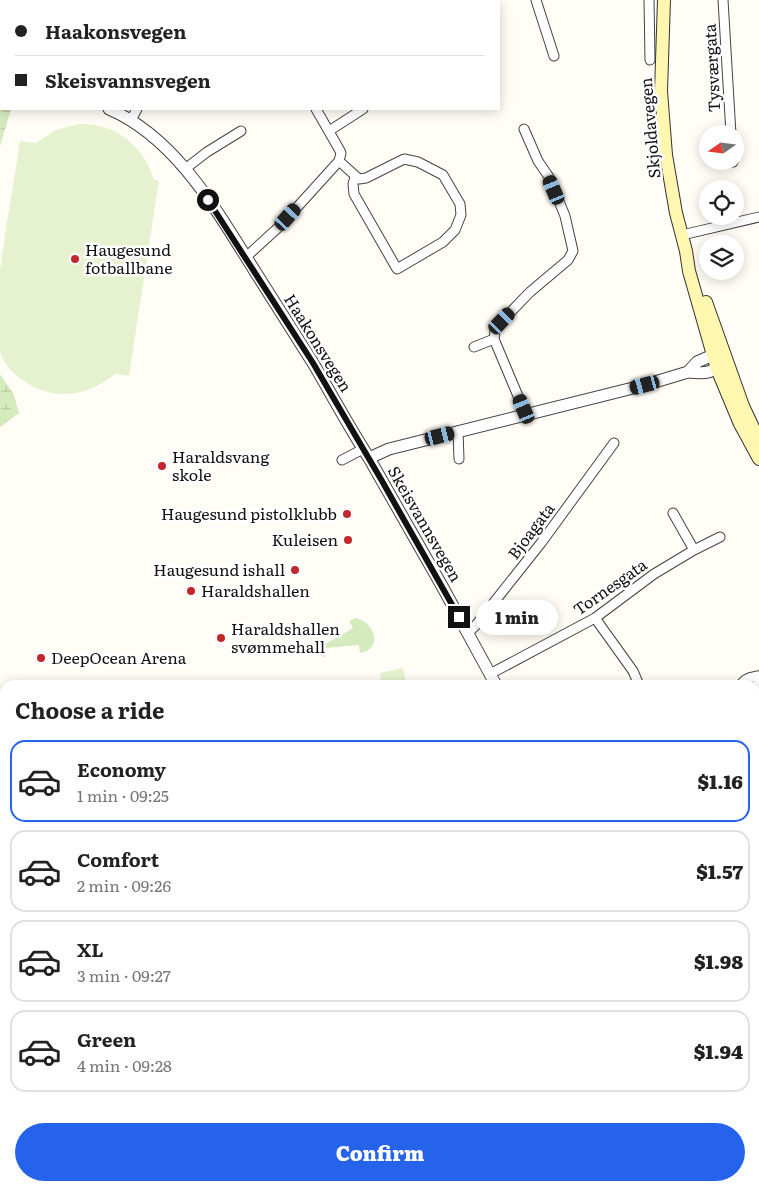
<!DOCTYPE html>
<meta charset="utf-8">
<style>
:root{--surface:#fff;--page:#f6f6f6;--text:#222;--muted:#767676;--line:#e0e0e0;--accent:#2563eb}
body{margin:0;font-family:Literata,serif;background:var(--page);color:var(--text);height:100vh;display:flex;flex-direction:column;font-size:19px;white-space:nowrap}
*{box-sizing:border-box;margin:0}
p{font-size:16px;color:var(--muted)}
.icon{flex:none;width:28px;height:28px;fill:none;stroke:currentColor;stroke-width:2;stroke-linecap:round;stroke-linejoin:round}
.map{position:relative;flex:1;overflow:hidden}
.side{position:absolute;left:0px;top:680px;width:760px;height:511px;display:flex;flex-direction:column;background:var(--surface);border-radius:15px 15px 0 0;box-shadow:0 2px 12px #0003}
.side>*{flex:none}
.hud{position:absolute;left:0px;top:0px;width:500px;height:110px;box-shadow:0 2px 12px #0003;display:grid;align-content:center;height:110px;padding:0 15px;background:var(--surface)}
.needle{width:32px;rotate:256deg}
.controls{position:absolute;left:699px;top:125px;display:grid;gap:10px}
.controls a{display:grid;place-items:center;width:45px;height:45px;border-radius:50%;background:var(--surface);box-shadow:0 2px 12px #0003;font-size:25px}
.end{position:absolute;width:22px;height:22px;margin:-11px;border:6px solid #111;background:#fff;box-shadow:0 0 0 2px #fff}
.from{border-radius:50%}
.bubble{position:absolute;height:35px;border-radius:18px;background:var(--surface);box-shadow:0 2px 12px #0003;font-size:16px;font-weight:800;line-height:35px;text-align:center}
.car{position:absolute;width:15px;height:30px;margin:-15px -8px;border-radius:6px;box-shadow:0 0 4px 1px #0007;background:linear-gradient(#222 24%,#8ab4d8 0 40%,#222 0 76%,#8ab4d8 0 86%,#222 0)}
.hud b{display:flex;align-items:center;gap:18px;height:48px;font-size:19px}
.hud b+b{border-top:1px solid var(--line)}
.hud i{width:12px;height:12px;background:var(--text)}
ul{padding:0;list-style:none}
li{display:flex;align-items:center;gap:15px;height:82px;margin:0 10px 8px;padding:0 5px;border:2px solid var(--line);border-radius:15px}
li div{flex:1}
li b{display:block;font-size:19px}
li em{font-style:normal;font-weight:800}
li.on{border-color:var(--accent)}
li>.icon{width:45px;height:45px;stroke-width:1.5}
h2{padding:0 15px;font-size:22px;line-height:60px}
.primary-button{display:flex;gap:10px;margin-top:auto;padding:10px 15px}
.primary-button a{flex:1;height:58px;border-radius:30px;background:var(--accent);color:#fff;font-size:20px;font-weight:800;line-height:58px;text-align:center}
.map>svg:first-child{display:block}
</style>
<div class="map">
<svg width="759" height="1191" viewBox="0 0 759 1191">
<defs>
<pattern id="forest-firs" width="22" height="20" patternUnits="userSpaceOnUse" patternTransform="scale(1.25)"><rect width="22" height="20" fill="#b9dc9c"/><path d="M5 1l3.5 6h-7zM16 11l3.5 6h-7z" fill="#9ebc85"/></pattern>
<pattern id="wetland-marsh" width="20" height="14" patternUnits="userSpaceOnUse" patternTransform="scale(1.25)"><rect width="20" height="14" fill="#d5ebbd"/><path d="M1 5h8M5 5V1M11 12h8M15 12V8" fill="none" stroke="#b6c8a1"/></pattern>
</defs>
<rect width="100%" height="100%" fill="#fffdf5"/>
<path fill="#d5ebbd" d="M356,618c18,4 28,31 4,35l-1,-8 -34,3 1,9c-12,-1 -22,-14 -6,-18l4,6 29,-17 -4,-7z"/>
<path fill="url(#forest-firs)" d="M0,0h98l1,1h-98v92z"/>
<path fill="url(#wetland-marsh)" d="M0,93l1,16h10l-11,37z
M0,374l13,19 6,20 -19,14z"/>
<path fill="#e6f2cf" d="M79,124c37,-1 64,21 75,56h5l-30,196 -14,-2c-20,16 -41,24 -67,18 -19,-5 -42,-20 -48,-40 0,-10 0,-24 0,-34 0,-15 0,-31 0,-46 5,-44 14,-88 20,-131l16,2 20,-13z
M403,668l4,17h-25l-2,-12z
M5,867v77l-5,-30v-46z"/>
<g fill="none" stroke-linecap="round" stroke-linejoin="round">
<defs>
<path id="minor" d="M95,0l1,1
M480,0v1
M536,0l18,56
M649,0l1,60
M723,0l8,134
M131,120l6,-11
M524,129l14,32 11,16 16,39 8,35 -5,9 -38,32 -30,31 -5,8 -1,8 32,76
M329,131l34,-22
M339,161l20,18 7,-1 38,-19 14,3 25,13 17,29 1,11 -6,15 -12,12 -46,27 -43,-75 -1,-10 2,-7
M733,161v1
M185,169l22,-17 34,-21
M682,235l77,-18
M246,257l35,-32 58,-64 2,-8 -2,-4 -23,-40
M474,347l20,-8
M458,431l1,28
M342,460l21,-11
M673,513l21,37
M595,618l38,53 6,14
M468,633l8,-8 65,-82 73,-100
M490,674l105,-56 59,-44 40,-24 26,-13
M757,676l2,13
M741,685c3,-7 11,-8 18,-9
M755,869l4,2
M348,1186l2,5
M714,1186l5,5"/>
<path id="tertiary" d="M0,66l1,1
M109,109c68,29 109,104 147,164 19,30 38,60 57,90 19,32 36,64 56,95l20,-9 256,-64 43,-13 9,-10 16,-7 12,3c-12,16 -18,16 -37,14
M369,458l73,128 54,99
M755,1022l4,-7
M652,1191l7,-5"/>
<path id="secondary" d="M664,0l-3,91 5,64 10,58 10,38 3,20 28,98 23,55 19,35
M706,302l37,104 16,34"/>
</defs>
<use href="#minor" stroke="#444" stroke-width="11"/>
<use href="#tertiary" stroke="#444" stroke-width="13"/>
<use href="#secondary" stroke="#333" stroke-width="14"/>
<use href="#minor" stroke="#fff" stroke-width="9"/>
<use href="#tertiary" stroke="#fff" stroke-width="11"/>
<use href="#secondary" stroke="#fff6b0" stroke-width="12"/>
</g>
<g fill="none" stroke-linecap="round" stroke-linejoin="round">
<path stroke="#111" stroke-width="6" d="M208,200l105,163 69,118 77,136"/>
</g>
<g fill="#c4262e" stroke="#fff" stroke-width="2">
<circle cx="75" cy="259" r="5"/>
<circle cx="162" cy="466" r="5"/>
<circle cx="347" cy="514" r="5"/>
<circle cx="348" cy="540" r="5"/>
<circle cx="295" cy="570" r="5"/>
<circle cx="191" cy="591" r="5"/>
<circle cx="221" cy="638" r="5"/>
<circle cx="41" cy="658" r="5"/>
</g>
<g text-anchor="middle" stroke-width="5" stroke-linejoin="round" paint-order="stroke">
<g font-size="16" fill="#111" stroke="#fff">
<text transform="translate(712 68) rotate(-93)" y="6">Tysværgata</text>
<text transform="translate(650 128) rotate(-95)" y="6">Skjoldavegen</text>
<text transform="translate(318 343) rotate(58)" y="6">Haakonsvegen</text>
<text transform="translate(425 524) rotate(60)" y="6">Skeisvannsvegen</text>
<text transform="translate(531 531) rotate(-53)" y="6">Bjoagata</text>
<text transform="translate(610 587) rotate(-35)" y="6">Tornesgata</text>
</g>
<g font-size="16" fill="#111" stroke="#fff" text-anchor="start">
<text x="85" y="256">Haugesund<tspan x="85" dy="18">fotballbane</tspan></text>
<text x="172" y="463">Haraldsvang<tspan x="172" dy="18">skole</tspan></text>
<text x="337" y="520" text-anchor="end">Haugesund pistolklubb</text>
<text x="338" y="546" text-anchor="end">Kuleisen</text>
<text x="285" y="576" text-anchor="end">Haugesund ishall</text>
<text x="201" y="597">Haraldshallen</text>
<text x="231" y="635">Haraldshallen<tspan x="231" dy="18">svømmehall</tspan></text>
<text x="51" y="664">DeepOcean Arena</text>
</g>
</g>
</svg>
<div class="controls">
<a><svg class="needle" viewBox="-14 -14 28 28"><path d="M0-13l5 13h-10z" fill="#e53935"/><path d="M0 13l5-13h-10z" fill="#767676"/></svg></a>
<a><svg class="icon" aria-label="locate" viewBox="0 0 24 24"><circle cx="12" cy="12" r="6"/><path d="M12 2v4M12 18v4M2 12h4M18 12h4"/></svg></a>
<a><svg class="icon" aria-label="layers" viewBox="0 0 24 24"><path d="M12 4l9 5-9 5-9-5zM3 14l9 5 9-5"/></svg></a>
</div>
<i class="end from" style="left:208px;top:200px"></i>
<i class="end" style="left:459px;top:617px"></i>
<div class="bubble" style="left:476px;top:600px;width:82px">1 min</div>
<i class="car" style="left:554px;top:190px;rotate:337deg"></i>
<i class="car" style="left:288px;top:217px;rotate:42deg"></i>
<i class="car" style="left:502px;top:321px;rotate:44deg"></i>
<i class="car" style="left:645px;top:385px;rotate:255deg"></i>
<i class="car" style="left:524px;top:409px;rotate:337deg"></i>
<i class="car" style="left:440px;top:436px;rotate:76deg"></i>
<div class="hud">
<b><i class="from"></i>Haakonsvegen</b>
<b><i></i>Skeisvannsvegen</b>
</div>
<section class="side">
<h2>Choose a ride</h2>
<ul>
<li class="on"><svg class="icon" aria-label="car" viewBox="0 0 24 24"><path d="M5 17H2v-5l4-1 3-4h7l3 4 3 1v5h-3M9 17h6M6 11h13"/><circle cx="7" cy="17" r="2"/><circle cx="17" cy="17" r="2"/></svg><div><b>Economy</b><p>1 min · 09:25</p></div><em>$1.16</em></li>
<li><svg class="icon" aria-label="car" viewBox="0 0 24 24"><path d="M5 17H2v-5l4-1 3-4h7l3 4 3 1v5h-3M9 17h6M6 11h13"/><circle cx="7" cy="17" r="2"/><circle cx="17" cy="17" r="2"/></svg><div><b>Comfort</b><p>2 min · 09:26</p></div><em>$1.57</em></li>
<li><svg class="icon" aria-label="car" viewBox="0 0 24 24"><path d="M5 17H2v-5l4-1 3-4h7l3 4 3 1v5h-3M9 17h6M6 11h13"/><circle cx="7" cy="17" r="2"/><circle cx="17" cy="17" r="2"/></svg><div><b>XL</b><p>3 min · 09:27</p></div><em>$1.98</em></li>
<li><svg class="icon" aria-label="car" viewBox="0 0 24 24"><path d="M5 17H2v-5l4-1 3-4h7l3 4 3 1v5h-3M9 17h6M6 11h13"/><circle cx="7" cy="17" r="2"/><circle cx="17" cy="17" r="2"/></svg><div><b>Green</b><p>4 min · 09:28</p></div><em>$1.94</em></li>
</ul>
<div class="primary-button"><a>Confirm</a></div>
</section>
</div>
